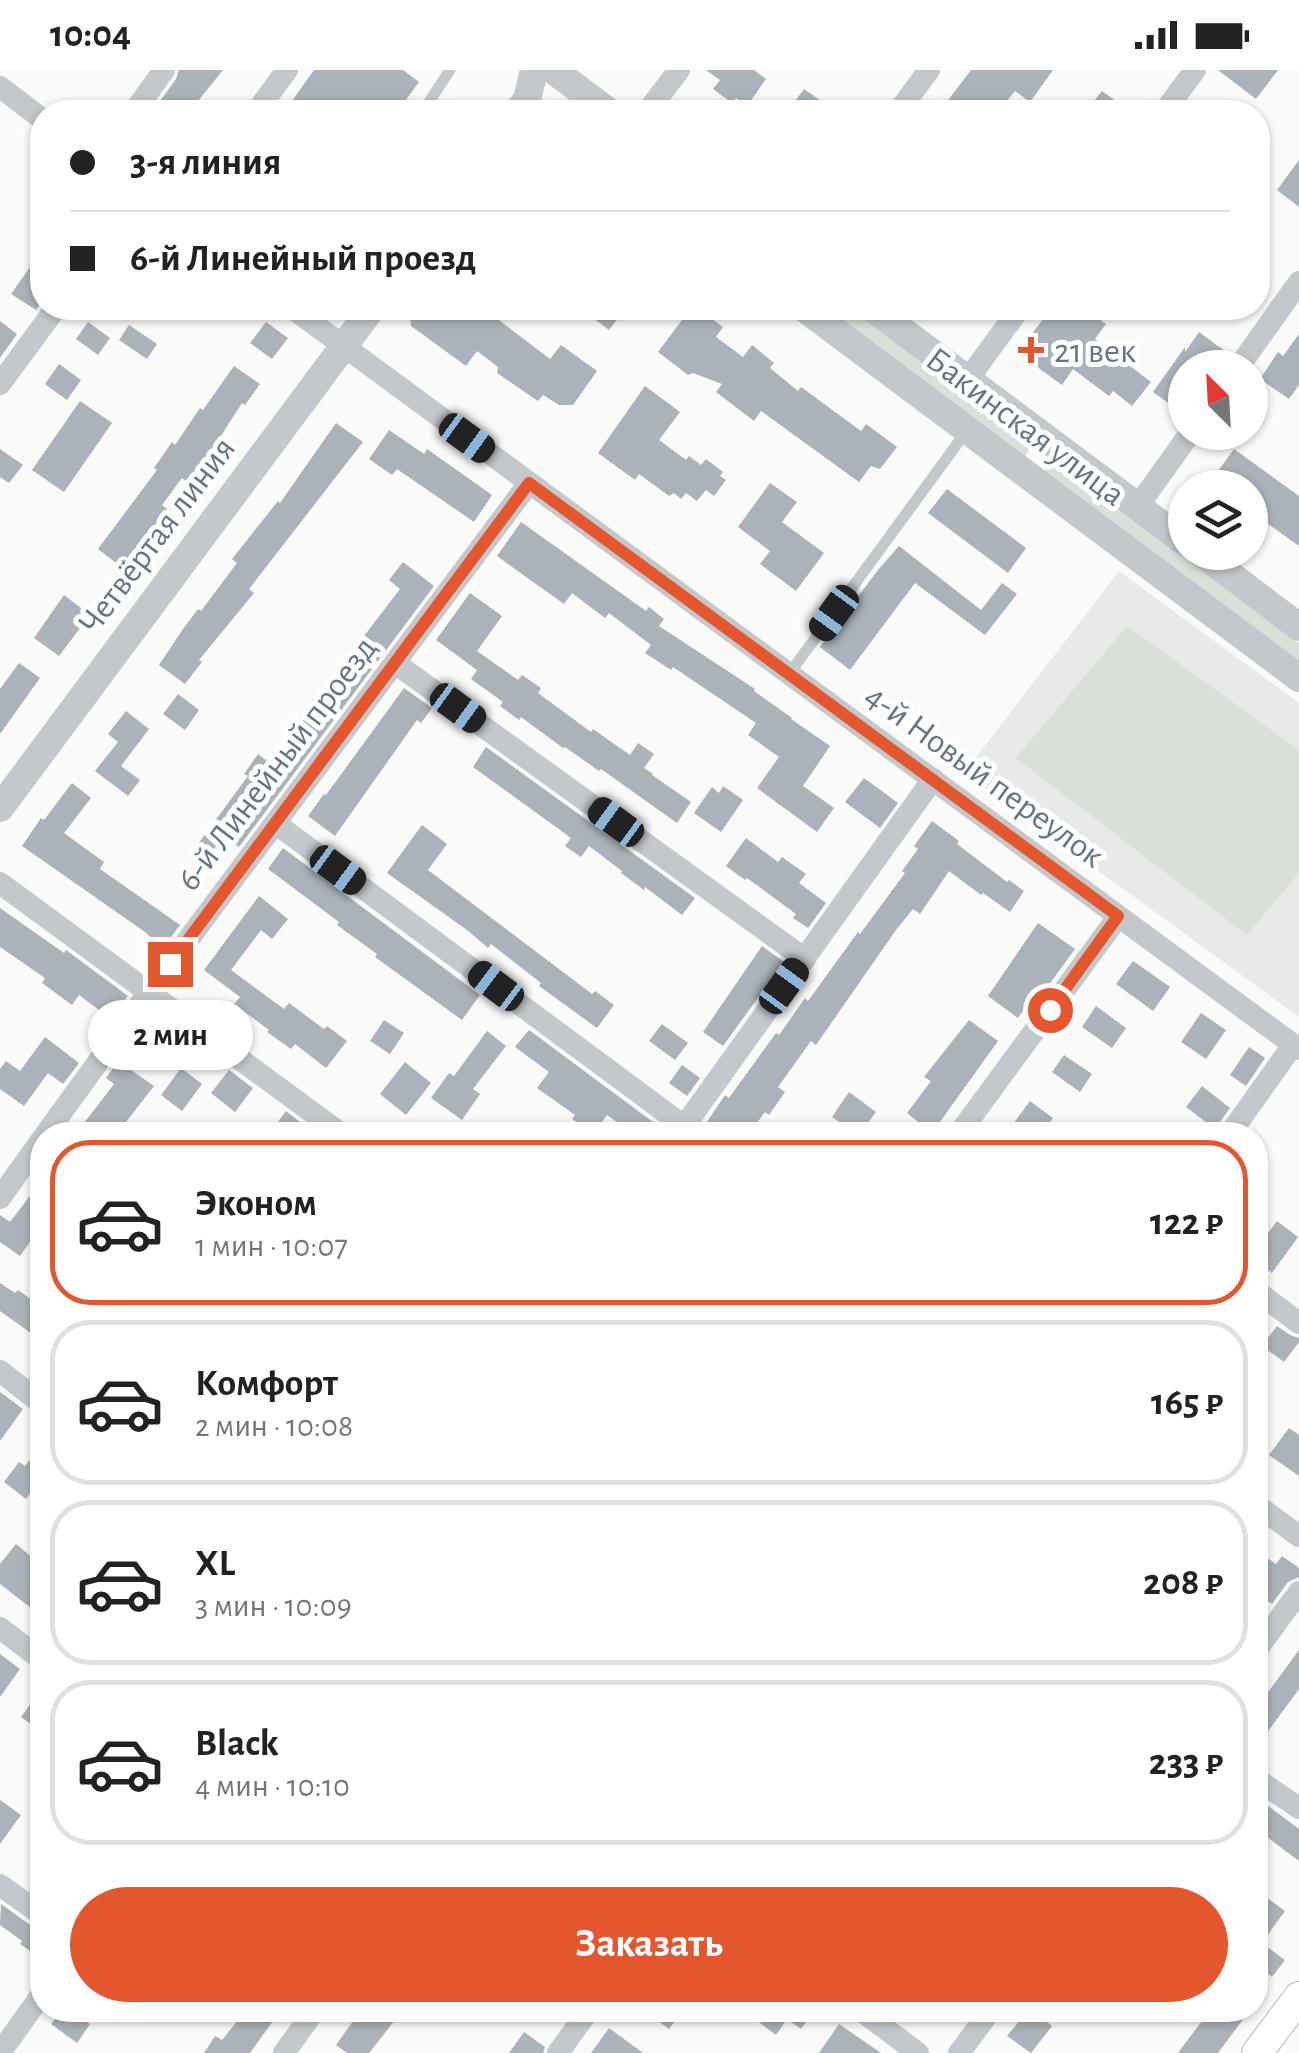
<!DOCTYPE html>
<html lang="ru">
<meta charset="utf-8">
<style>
:root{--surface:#fff;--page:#f6f6f6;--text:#222;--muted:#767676;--line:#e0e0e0;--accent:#e4572e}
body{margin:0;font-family:"Alegreya Sans",sans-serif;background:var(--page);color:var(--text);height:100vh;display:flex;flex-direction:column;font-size:38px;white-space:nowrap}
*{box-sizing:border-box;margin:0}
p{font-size:32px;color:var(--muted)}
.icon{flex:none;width:55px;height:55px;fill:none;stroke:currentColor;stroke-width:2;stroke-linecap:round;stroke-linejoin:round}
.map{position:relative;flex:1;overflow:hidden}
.panel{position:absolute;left:30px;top:1052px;width:1238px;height:900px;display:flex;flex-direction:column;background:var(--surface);border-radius:40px;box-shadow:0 2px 8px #0004}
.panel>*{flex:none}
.banner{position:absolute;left:30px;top:30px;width:1240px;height:220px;border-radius:40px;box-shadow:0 2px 8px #0004;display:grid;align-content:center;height:220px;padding:0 40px;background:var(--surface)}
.needle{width:65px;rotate:336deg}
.controls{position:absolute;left:1168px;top:280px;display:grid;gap:20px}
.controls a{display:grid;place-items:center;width:100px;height:100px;border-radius:50%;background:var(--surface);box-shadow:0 2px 8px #0004;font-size:50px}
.end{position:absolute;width:45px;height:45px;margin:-22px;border:12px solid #e4572e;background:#fff;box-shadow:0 0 0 5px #fff}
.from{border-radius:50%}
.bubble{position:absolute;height:70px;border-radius:35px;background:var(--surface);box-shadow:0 2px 8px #0004;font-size:32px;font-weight:700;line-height:70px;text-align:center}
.car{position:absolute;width:30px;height:60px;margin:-30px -15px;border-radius:12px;box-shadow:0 0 8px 2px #0007;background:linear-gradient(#222 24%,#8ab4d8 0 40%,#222 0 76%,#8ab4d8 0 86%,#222 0)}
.banner b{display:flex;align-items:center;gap:35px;height:95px;font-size:38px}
.banner b+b{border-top:2px solid var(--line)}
.banner i{width:25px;height:25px;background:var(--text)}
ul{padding:18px 0 0;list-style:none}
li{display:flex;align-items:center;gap:30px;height:165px;margin:0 20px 15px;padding:0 20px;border:5px solid var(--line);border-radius:40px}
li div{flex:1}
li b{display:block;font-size:38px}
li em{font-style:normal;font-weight:700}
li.active{border-color:var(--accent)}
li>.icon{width:90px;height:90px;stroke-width:1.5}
.primary-button{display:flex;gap:20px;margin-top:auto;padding:20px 40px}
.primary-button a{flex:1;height:115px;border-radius:60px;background:var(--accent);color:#fff;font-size:40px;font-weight:700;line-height:115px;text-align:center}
.status{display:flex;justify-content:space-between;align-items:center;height:70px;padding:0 50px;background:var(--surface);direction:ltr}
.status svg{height:28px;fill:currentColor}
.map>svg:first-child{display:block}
</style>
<div class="status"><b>10:04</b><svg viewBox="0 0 49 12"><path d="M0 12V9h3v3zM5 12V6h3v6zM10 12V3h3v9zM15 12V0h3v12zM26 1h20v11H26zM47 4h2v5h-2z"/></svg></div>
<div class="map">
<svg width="1299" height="1983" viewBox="0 0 1299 1983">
<rect width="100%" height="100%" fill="#fafaf8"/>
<path fill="#e8e9e9" d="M1119,501l180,132v314l-335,-244z"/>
<path fill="#dadfd7" d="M824,238h27l184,135 -10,13z
M1054,389l245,184v19l-254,-191z
M1127,556l172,124v123l-52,62 -231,-177z"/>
<path fill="#aab3b9" d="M179,0h44l-25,31 15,11h-61l24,-33z
M314,0h89l16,12 -22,30h-113z
M706,0h48l12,9 -19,27 -11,-8 -4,5 -19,-14 7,-9z
M971,0h82l-23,32 -15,-11 -17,21h-59z
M1218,0h60l-22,29z
M804,19l33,23h-50z
M1102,21l29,21h-46z
M1299,90v47l-22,-17z
M42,180v51l-6,9 -25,-16z
M409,238h99l-9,12 51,39 11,-14 36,26 -24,34h-14l-16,-10 -5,6 -41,-28 1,-6 -21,-16 -11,15 -55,-40z
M580,238h46l-17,22z
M691,238h6l26,19 -7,10 27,20 9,-12 22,18 -4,5 28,23 3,-4 60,44 5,-7 31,23 -17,22 -9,-3 -12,16 -98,-71 -7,10 -38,-29 6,-8 -29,-11 -5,2 -30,-23z
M1051,238h32l23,16 -11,15 56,43 -19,24 -19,-15 -4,5 -36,-27 -11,16 -44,-32z
M0,251l17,13 -17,24z
M88,252l22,16 -12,17 -22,-16z
M266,252l22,16 -16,21 -22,-16z
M129,255l28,19 -10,15 -28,-19z
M1199,262l30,22 -10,14h-34v47l-32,-23 32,-45v5z
M1299,264v51l-10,14 -29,-20 18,-27 5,4z
M59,294l22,16 -14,20 -22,-16z
M234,296l26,18 -15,21 -3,-2 -52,81 -8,-6 -20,27 5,4 -43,60 -26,-20 59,-79 -3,-2 18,-26 3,3 25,-37 3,2z
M645,316l35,26 -21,28 27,20 3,-4 12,9 5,-6 17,13 -3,4 6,4 -12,16 -8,-6 -9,11 -11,-8 -5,6 -7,-6 -5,3 -30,-22 -4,6 -37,-27z
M80,331l32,22 -48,69 -32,-22z
M336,353l27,19 -114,147 5,4 -55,67 3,2 -17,22 -26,-19 24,-36 15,-20 3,2 36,-48 -5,-4 46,-58 2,2z
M389,360l35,24 3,-5 65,46 -18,27 -77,-53 -5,6 -23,-16z
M0,379l23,16 -14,18 -9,-6z
M1234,379l65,47v50l-49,-35v-23h-32l-8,-6z
M770,413l27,19 -15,20 42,31 -28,38 -36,-27 10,-13 -32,-24z
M947,419l79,59 -18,25 -80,-60z
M521,452l125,89 3,-4 15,12 -5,7 96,63 -1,2 38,27 -1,1 39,27 -27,40 31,22 -17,24 -60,-44 22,-31 -31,-22 8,-12 -83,-56 -2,3 -26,-17 6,-8 -42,-32 -4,5 -33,-25 -8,11 -67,-48z
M899,476l82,64 21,-27 15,11 -32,41 -70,-52 -65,87 -30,-23 58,-77z
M403,492l31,24 -195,261 -15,-11 -16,21 -13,-9 53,-72 -4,-2 14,-20 14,11 33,-47 -4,-2 16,-22 6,5 34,-48 -3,-2 46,-60 -11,-9z
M470,523l32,23 -25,35 41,29 4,-5 19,13 -3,5 53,39 2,-3 37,26 8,-12 16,11 -10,14 9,6 -1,1 39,27 -14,21 -76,-54 -2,2 -34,-24 -2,1 -42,-31 -2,3 -19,-14 3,-4 -32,-23 6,-9 -41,-30z
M64,525l26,20 -31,41 -25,-18z
M19,593l21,15 -40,56v-45z
M404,618l28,20 -11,15 -4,-3 -82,116 -27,-20 16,-22 2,1z
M178,624l21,16 -14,20 -22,-16z
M126,641l23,18 -28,37 19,14 -12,16 -33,-25 23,-29 -10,-8z
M486,677l209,151 -13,17 -37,-28 -1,3 -23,-17 1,-2 -33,-25 -8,11 -16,-11 6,-8 -98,-71z
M864,708l34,25 -18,25 -35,-26z
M72,713l19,15 -27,35 40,29 -4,7 80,56 -17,23 -18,-16 -123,-86 19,-28 3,2z
M723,716l20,14 -22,32 -27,-19 18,-26 7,6z
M932,751l27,20 -2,3 50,38 2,-2 15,11 -14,21 -27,-19 -2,2 -32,-24 -29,43 -7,-5 -17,21 -80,115 -5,-4 -33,46 7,5 -16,23 -4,-3 -17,23h-50l27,-40 4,3 47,-65 3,2 26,-37 3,3 50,-69 2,2 45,-61 -3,-2 16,-22 -4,-3z
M422,755l25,19 -19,26 164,124 3,-3 19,14 -17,23 -58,-42 2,-3 -50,-39 -3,4 -21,-18 -80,-57z
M746,768l32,24 4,-5 24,17 -7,9 27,20 -18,25 -15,-10 3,-4 -49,-36 -2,2 -19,-14z
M283,778l197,147 -18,25 -87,-63 2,-3 -40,-29 2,-3 -71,-53z
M259,826l29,23 -16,20 -11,-9 -30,40 53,39 5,-6 35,26 3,-3 20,15 -21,27 -31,-24 -4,5 -24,-17 2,-2 -35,-26 6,-7 -36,-27z
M0,838l64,45 2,-3 62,46 -17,23 -32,-24 -7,10 -30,-22 3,-5 -45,-31z
M1038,853l37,26 -35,48 -5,-3 -17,24 -30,-22z
M762,876l22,16 -61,84 -20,-14z
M1133,891l37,26 -17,24 -37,-27z
M1096,936l30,22 -14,20 -30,-21z
M152,943l27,20 -15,20 -27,-19z
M1201,943l25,17 -20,29 -25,-17z
M384,950l20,13 -14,21 -20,-13z
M969,950l29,21 -66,92 -25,-20 24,-32 -7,-4z
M662,954l26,19 -13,17 -26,-19z
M529,960l124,92 -10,13h-8l-28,-20 -14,19 -21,-15 3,-4 -38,-27 12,-16 -34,-25z
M487,961l19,15 -33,43 7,5 -18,26 -31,-22 18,-25 5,3z
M45,967l34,26 -16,21 -15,-11 -24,33 -24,-17v-20l6,-8 14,10z
M1249,977l16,11 -19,28 -16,-11z
M1064,985l28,19 -12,18 -28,-20z
M118,991l36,25 -38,49h-41l39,-51 -8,-6z
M405,992l26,21 -25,32 -26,-21z
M682,995l18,13 -13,18 -18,-13z
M181,998l21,16 -20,27 -21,-16z
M229,1000l24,18 -18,24 -24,-19z
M1202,1016l28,22 -15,21 -29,-22z
M849,1022l27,20 -17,23 -27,-18z
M1030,1031l23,17 -12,17h-14l-14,-11z
M286,1041l20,16 -6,8h-32z
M42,1110v45l-22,31 -20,-14v-27l10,7z
M1277,1151l21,16 -26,36 -17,-12v-10z
M0,1213l15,10 3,-3 24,17v34l-42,-30z
M1277,1256l13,9 9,3v4l-15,20 -22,-16z
M0,1322l23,17 -23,32z
M1289,1358l10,7v41l-30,-21z
M33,1386l9,7v14l-16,22 -22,-17 15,-20 6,4z
M16,1474l18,15 -4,5 12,9v28l-7,10 -35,-27v-20z
M1255,1479l21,15 6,-8 17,12v9l-11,5 -16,22 -17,-12z
M1299,1580v39l-33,45 -11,-8v-26l6,-8 5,3z
M0,1584l20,15 -20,28z
M42,1618v44l-21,-15z
M1255,1726l44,33v32l-44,-33z
M0,1730l21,15 -21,29z
M1255,1819l30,22 -23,32 23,17 -13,17 -17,-13z
M1,1834l32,23 9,3v29l-22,-15 2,-3 -22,-16z
M62,1940h9l19,14 -13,19 -26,-19z
M246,1940h35l-31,43h-46l11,-17 7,4z
M361,1940h42l-34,43h-22l-11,-8z
M643,1940h40l-14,19z
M770,1940h45l-14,19 -14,-10 -11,16 -16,-12z
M1028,1940h4l20,16 -21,27 -24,-17z
M1210,1940h40l-32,43h-40z
M839,1954l42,29h-62z
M609,1958l34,25h-52z
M524,1962l21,15 -2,6h-34z"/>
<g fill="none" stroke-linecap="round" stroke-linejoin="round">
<defs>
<path id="secondary" d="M1257,1983l42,-56"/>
</defs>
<use href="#secondary" stroke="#b3babf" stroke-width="32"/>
<path stroke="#c3c8cc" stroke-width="11" d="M436,42l-9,-7 23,-35
M789,604l179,-245"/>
<path stroke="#c3c8cc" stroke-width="22" d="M0,17l42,32
M134,42l30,-42
M256,42l31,-42
M647,42l32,-42
M898,42l31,-42
M1164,42l31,-42
M292,238l1007,741
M1238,298l61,-86
M968,309l52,-71
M0,314l56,-76
M1138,436l53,-74
M395,593l410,296
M275,753l409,303
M0,813l343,252
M45,1065l104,-143 380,-509
M678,1065l255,-356
M958,1065l160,-218
M1229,1065l64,-90
M0,1128l42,-59
M1255,1220l44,33
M0,1301l42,33
M1255,1434l44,32
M0,1558l42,32
M1255,1582l44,-60
M1255,1708l44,30
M0,1815l42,30
M860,1940l58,43
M0,1983l42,-59
M284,1983l31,-43
M558,1983l31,-43
M959,1983l32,-43"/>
<path stroke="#c3c8cc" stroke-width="28" d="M553,0l56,42
M517,42l10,-12 7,-30
M804,238l495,370
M872,238l313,234
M1200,482l99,75
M0,738l372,-500"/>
<use href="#secondary" stroke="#fff" stroke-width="30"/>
</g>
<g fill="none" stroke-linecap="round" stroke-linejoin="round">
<path stroke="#e4572e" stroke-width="12" d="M170,894l359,-481 589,433 -68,94"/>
</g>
<path fill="#e4572e" stroke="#fff" stroke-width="4" d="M1026 265h10v10h10v10h-10v10h-10v-10h-10v-10h10z"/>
<g text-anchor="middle" stroke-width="10" stroke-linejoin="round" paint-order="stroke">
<g font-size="35" fill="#657683" stroke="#fff" text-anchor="start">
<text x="1054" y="292">21 век</text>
</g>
<g font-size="35" fill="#657683" stroke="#fff">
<text transform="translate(1026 356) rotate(37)" y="12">Бакинская улица</text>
<text transform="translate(156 465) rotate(-53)" y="12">Четвёртая линия</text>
<text transform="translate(276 693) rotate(-53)" y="12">6-й Линейный проезд</text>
<text transform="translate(985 705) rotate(36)" y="12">4-й Новый переулок</text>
</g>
</g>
</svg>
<div class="controls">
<a><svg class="needle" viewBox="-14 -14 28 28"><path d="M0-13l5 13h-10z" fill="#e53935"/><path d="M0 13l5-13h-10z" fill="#767676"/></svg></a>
<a><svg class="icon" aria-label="layers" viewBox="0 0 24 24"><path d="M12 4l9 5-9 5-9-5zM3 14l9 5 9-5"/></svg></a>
</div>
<i class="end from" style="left:1050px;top:940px"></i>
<i class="end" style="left:170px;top:894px"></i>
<div class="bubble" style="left:88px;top:930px;width:165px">2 мин</div>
<i class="car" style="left:467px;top:368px;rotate:126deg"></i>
<i class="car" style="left:834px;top:543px;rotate:216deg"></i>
<i class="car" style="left:458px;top:638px;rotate:126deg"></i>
<i class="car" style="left:616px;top:752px;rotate:306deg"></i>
<i class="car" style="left:338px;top:800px;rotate:126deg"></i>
<i class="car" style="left:496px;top:916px;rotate:307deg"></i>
<i class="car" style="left:784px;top:916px;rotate:36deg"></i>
<div class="banner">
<b><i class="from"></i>3-я линия</b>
<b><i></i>6-й Линейный проезд</b>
</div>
<section class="panel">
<ul>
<li class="active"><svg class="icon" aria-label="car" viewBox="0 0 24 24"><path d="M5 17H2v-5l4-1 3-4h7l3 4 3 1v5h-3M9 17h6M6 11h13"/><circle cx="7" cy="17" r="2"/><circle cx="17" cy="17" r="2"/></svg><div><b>Эконом</b><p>1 мин · 10:07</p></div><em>122 ₽</em></li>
<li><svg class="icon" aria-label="car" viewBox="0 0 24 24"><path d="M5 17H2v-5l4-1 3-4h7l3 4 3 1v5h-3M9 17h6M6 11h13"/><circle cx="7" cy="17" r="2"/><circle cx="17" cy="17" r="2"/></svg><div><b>Комфорт</b><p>2 мин · 10:08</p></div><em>165 ₽</em></li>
<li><svg class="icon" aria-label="car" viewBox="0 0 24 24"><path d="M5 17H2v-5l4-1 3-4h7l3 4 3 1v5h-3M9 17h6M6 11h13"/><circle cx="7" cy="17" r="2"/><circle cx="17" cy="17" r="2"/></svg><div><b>XL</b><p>3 мин · 10:09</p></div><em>208 ₽</em></li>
<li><svg class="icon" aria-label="car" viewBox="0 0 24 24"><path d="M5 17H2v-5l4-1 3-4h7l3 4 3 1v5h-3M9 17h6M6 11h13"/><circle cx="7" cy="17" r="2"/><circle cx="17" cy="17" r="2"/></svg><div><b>Black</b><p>4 мин · 10:10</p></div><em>233 ₽</em></li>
</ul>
<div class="primary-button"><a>Заказать</a></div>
</section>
</div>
